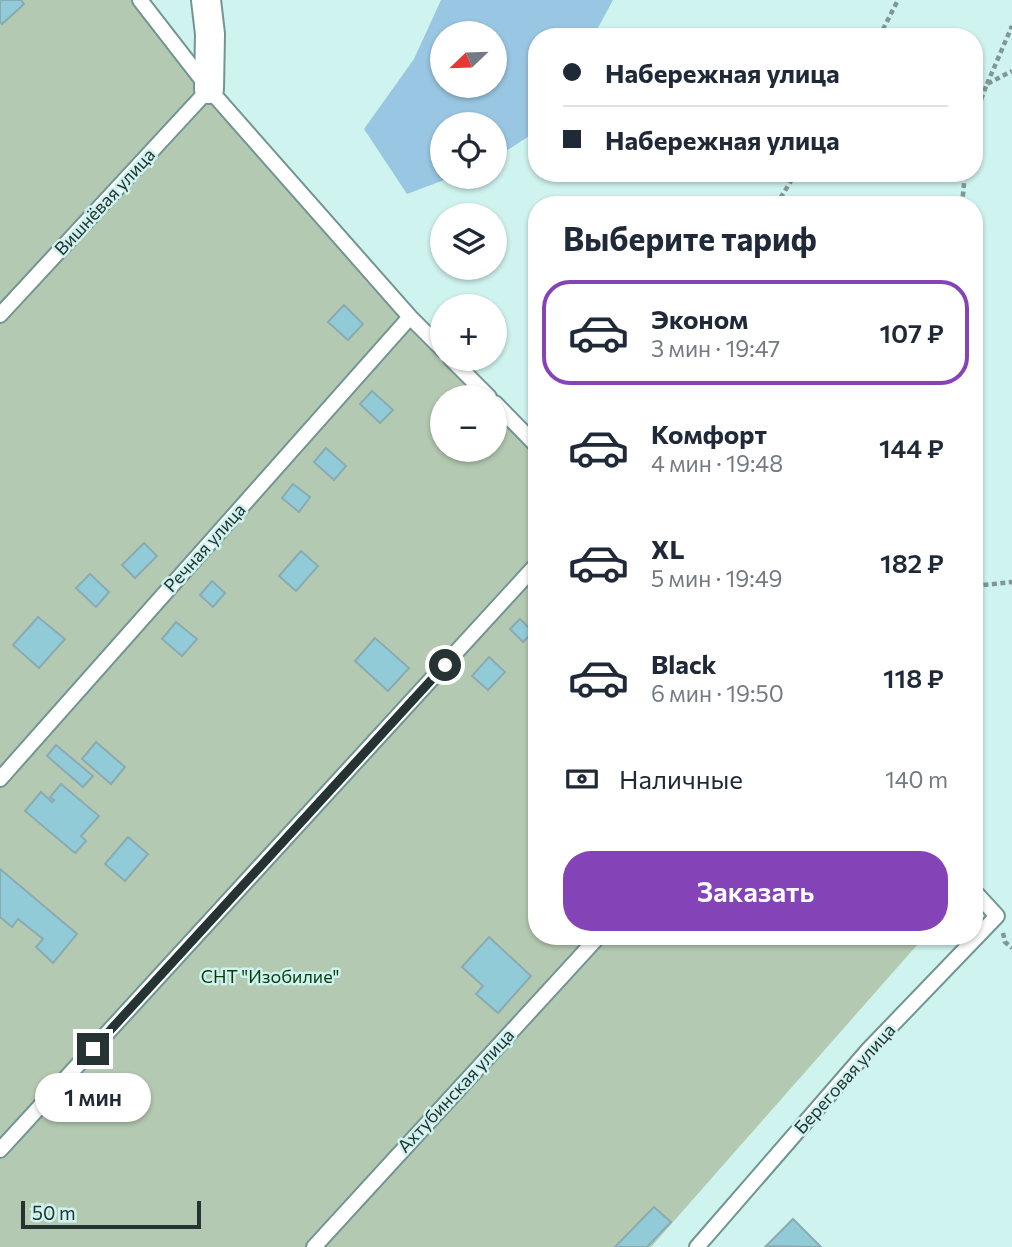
<!DOCTYPE html>
<html lang="ru">
<meta charset="utf-8">
<style>
:root{--surface:#fff;--page:#f2f2f3;--text:#1f2937;--muted:#747a83;--line:#e0e1e3;--accent:#8444b8}
body{margin:0;font-family:Commissioner,sans-serif;background:var(--page);color:var(--text);height:100vh;display:flex;flex-direction:column;font-size:26px;white-space:nowrap}
*{box-sizing:border-box;margin:0}
p{font-size:23px;color:var(--muted)}
.icon{flex:none;width:38px;height:38px;fill:none;stroke:currentColor;stroke-width:2;stroke-linecap:round;stroke-linejoin:round}
.map{position:relative;flex:1;overflow:hidden}
.details{position:absolute;left:528px;top:196px;width:455px;height:749px;display:flex;flex-direction:column;background:var(--surface);border-radius:28px;box-shadow:0 2px 5px #0004}
.details>*{flex:none}
.top-card{position:absolute;left:528px;top:28px;width:455px;height:154px;border-radius:28px;box-shadow:0 2px 5px #0004;display:grid;align-content:center;height:154px;padding:0 35px;background:var(--surface)}
.needle{width:46px;rotate:247deg}
.buttons{position:absolute;left:430px;top:21px;display:grid;gap:14px}
.buttons a{display:grid;place-items:center;width:77px;height:77px;border-radius:50%;background:var(--surface);box-shadow:0 2px 5px #0004;font-size:35px}
.scale{position:absolute;left:21px;bottom:18px;width:180px;box-sizing:border-box;padding-left:7px;border:4px solid #253332;border-top:0;font-size:19px;line-height:24px;white-space:nowrap;color:#253332;-webkit-text-stroke:5px #cff3ef;paint-order:stroke}
.end{position:absolute;width:32px;height:32px;margin:-16px;border:9px solid #253332;background:#fff;box-shadow:0 0 0 4px #fff}
.from{border-radius:50%}
.bubble{position:absolute;height:49px;border-radius:24px;background:var(--surface);box-shadow:0 2px 5px #0004;font-size:23px;font-weight:600;line-height:49px;text-align:center}
.top-card b{display:flex;align-items:center;gap:24px;height:66px;font-size:26px}
.top-card b+b{border-top:2px solid var(--line)}
.top-card i{width:18px;height:18px;background:var(--text)}
ul{padding:0;list-style:none}
li{display:flex;align-items:center;gap:21px;height:105px;margin:0 14px 10px;padding:0 21px;border:4px solid transparent;border-radius:28px}
li div{flex:1}
li b{display:block;font-size:26px}
li em{font-style:normal;font-weight:600}
li.selected{border-color:var(--accent)}
li>.icon{width:63px;height:63px;stroke-width:1.5}
h2{padding:0 35px;font-size:32px;line-height:84px}
.pay{display:flex;align-items:center;gap:18px;height:77px;padding:0 35px;font-size:26px}
.pay p{margin-inline-start:auto}
.cta{display:flex;gap:14px;margin-top:auto;padding:14px 35px}
.cta a{flex:1;height:80px;border-radius:28px;background:var(--accent);color:#fff;font-size:28px;font-weight:600;line-height:80px;text-align:center}
.map>svg:first-child{display:block}
</style>
<div class="map">
<svg width="1012" height="1247" viewBox="0 0 1012 1247">
<rect width="100%" height="100%" fill="#cff3ef"/>
<path fill="#b3c9b1" fill-rule="evenodd" d="M0,0h139l71,77 198,227 35,36v19h18l76,77v500h388l-274,311h-651zM443,397h52v53h-52z"/>
<path fill="#99c6e2" fill-rule="evenodd" d="M441,0h172l-20,37h-56v94l-42,27v-34h-52v53h9l-45,17 -43,-65 50,-70zM443,33h52v53h-52z"/>
<path fill="#92cbd8" stroke="#8aabb2" stroke-width="2" d="M0,0h21l3,4 -22,20 -2,-2z
M344,305l19,19 -15,16 -20,-18z
M372,391l21,19 -13,13 -20,-19z
M326,448l20,18 -12,14 -20,-18z
M293,484l17,13 -11,15 -17,-14z
M144,543l13,13 -22,22 -13,-13z
M301,551l17,15 -22,25 -17,-15z
M90,574l19,18 -13,15 -20,-19z
M212,581l13,12 -12,14 -13,-12z
M38,617l27,22 -26,29 -26,-23z
M520,619l13,13 -10,10 -13,-13z
M176,622l21,17 -15,17 -20,-17z
M375,638l34,30 -21,23 -33,-30z
M489,657l16,15 -17,18 -16,-14z
M96,742l29,25 -14,17 -29,-25z
M56,745l37,31 -10,11 -36,-31z
M61,784l38,32 -18,20 5,5 -11,12 -50,-42 16,-19 11,10 2,-2 -4,-3z
M128,837l20,17 -23,27 -20,-17z
M0,869l77,65 -24,29 -17,-16 7,-8 -25,-20 -6,8 -12,-10z
M489,937l42,39 -33,37 -22,-19 7,-8 -21,-19z
M654,1207l17,15 -24,25h-32z
M793,1219l28,28 -55,-1z"/>
<g fill="none" stroke-linecap="round" stroke-linejoin="round">
<defs>
<path id="lane" d="M140,0l69,89 201,228 33,33
M0,315l209,-226
M451,359l38,38
M495,403l42,43
M0,779l410,-462
M0,1150l537,-586
M314,1247l285,-311
M697,1247l172,-198 128,-133 -22,-24"/>
<path id="street" d="M206,0l4,34 -1,55"/>
</defs>
<use href="#lane" stroke="#739592" stroke-width="18"/>
<use href="#street" stroke="#739592" stroke-width="32"/>
<path stroke="#7f9896" stroke-width="4.5" stroke-dasharray="5 3.5" stroke-linecap="butt" d="M879,37l19,-37
M987,84l25,-58
M975,115l12,-31 25,-13
M776,205l20,-32
M962,205l3,-32
M975,586l37,-4
M1003,933l2,9 7,6"/>
<use href="#lane" stroke="#fff" stroke-width="14"/>
<use href="#street" stroke="#fff" stroke-width="28"/>
</g>
<g fill="none" stroke-linecap="round" stroke-linejoin="round">
<path stroke="#253332" stroke-width="9" d="M93,1049l352,-384"/>
</g>
<g text-anchor="middle" stroke-width="5" stroke-linejoin="round" paint-order="stroke">
<g font-size="18" fill="#253332" stroke="#cff3ef">
<text transform="translate(105 202) rotate(-47)" y="6">Вишнёвая улица</text>
<text transform="translate(205 548) rotate(-48)" y="6">Речная улица</text>
<text transform="translate(845 1079) rotate(-48)" y="6">Береговая улица</text>
<text transform="translate(456 1091) rotate(-47)" y="6">Ахтубинская улица</text>
</g>
<g font-size="18" fill="#0a3b0b" stroke="#cff3ef">
<text x="270" y="983">СНТ "Изобилие"</text>
</g>
</g>
</svg>
<div class="buttons">
<a><svg class="needle" viewBox="-14 -14 28 28"><path d="M0-13l5 13h-10z" fill="#e53935"/><path d="M0 13l5-13h-10z" fill="#747a83"/></svg></a>
<a><svg class="icon" aria-label="locate" viewBox="0 0 24 24"><circle cx="12" cy="12" r="6"/><path d="M12 2v4M12 18v4M2 12h4M18 12h4"/></svg></a>
<a><svg class="icon" aria-label="layers" viewBox="0 0 24 24"><path d="M12 4l9 5-9 5-9-5zM3 14l9 5 9-5"/></svg></a>
<a>+</a>
<a>−</a>
</div>
<div class="scale">50 m</div>
<i class="end from" style="left:445px;top:665px"></i>
<i class="end" style="left:93px;top:1049px"></i>
<div class="bubble" style="left:35px;top:1073px;width:116px">1 мин</div>
<div class="top-card">
<b><i class="from"></i>Набережная улица</b>
<b><i></i>Набережная улица</b>
</div>
<section class="details">
<h2>Выберите тариф</h2>
<ul>
<li class="selected"><svg class="icon" aria-label="car" viewBox="0 0 24 24"><path d="M5 17H2v-5l4-1 3-4h7l3 4 3 1v5h-3M9 17h6M6 11h13"/><circle cx="7" cy="17" r="2"/><circle cx="17" cy="17" r="2"/></svg><div><b>Эконом</b><p>3 мин · 19:47</p></div><em>107 ₽</em></li>
<li><svg class="icon" aria-label="car" viewBox="0 0 24 24"><path d="M5 17H2v-5l4-1 3-4h7l3 4 3 1v5h-3M9 17h6M6 11h13"/><circle cx="7" cy="17" r="2"/><circle cx="17" cy="17" r="2"/></svg><div><b>Комфорт</b><p>4 мин · 19:48</p></div><em>144 ₽</em></li>
<li><svg class="icon" aria-label="car" viewBox="0 0 24 24"><path d="M5 17H2v-5l4-1 3-4h7l3 4 3 1v5h-3M9 17h6M6 11h13"/><circle cx="7" cy="17" r="2"/><circle cx="17" cy="17" r="2"/></svg><div><b>XL</b><p>5 мин · 19:49</p></div><em>182 ₽</em></li>
<li><svg class="icon" aria-label="car" viewBox="0 0 24 24"><path d="M5 17H2v-5l4-1 3-4h7l3 4 3 1v5h-3M9 17h6M6 11h13"/><circle cx="7" cy="17" r="2"/><circle cx="17" cy="17" r="2"/></svg><div><b>Black</b><p>6 мин · 19:50</p></div><em>118 ₽</em></li>
</ul>
<div class="pay"><svg class="icon" aria-label="cash" viewBox="0 0 24 24"><path d="M3 7h18v10H3z"/><circle cx="12" cy="12" r="2"/></svg>Наличные<p>140 m</p></div>
<div class="cta"><a>Заказать</a></div>
</section>
</div>
